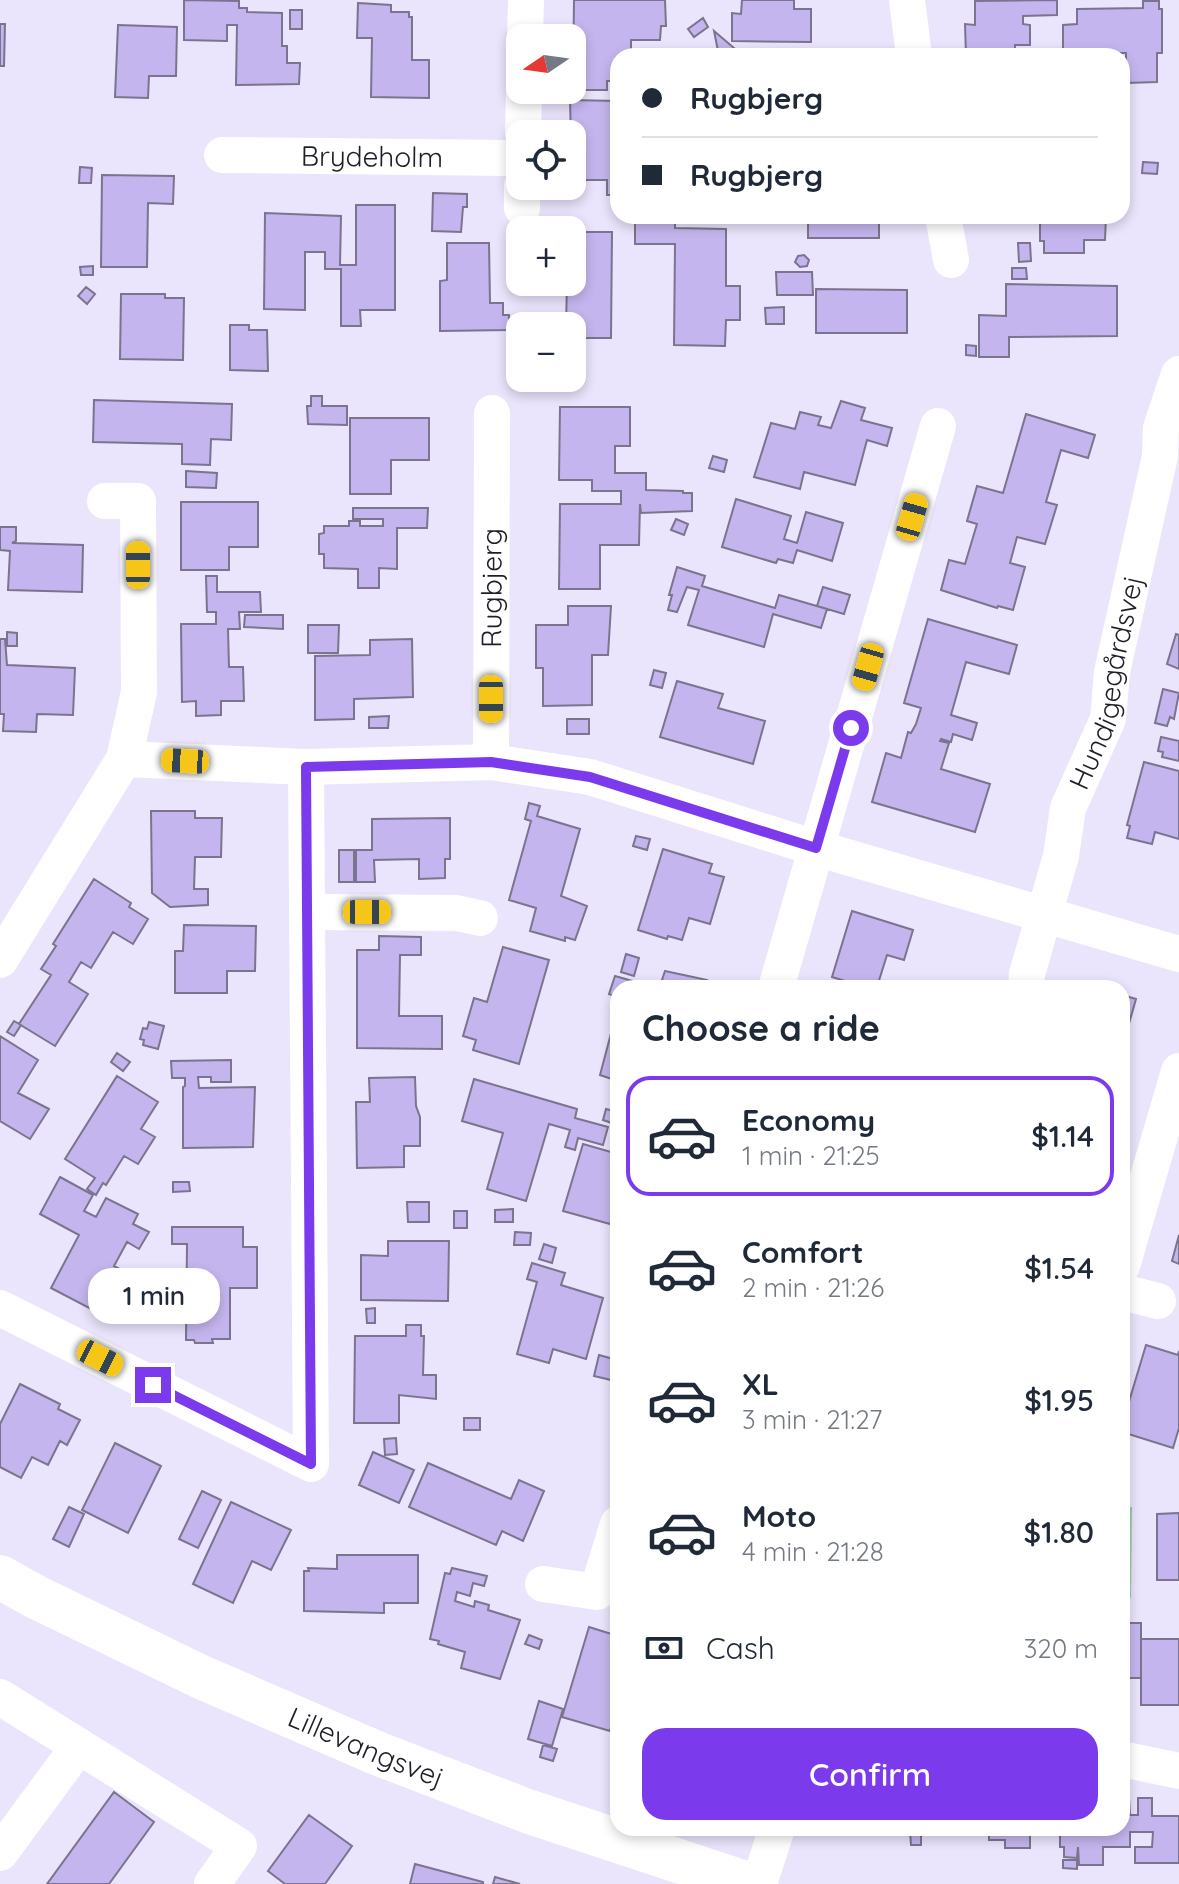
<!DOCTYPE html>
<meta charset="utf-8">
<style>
:root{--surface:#fff;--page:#f2f2f3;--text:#1f2937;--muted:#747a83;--line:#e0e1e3;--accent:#7c3aed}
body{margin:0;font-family:Quicksand,sans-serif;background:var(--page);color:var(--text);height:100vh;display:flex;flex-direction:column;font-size:30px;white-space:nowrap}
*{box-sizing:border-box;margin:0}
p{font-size:26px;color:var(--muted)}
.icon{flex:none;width:44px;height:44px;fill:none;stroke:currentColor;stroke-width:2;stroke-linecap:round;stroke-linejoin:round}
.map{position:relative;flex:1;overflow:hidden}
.details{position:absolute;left:610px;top:980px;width:520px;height:856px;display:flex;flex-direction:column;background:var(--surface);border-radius:24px;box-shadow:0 4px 12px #0003}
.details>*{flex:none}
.banner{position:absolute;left:610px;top:48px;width:520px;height:176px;border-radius:24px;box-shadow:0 4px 12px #0003;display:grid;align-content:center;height:176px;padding:0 32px;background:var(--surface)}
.needle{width:52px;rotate:257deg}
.controls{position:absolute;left:506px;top:24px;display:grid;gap:16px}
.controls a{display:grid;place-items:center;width:80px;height:80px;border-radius:16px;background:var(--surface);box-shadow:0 4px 12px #0003;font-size:40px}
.end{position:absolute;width:36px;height:36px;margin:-18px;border:10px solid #7c3aed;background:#fff;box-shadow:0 0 0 4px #fff}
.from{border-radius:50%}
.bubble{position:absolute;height:56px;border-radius:24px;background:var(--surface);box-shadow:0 4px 12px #0003;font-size:26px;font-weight:600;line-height:56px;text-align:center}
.car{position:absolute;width:24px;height:48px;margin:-24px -12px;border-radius:10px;box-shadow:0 0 6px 2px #0007;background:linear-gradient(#f5c518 24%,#345 0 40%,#f5c518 0 76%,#345 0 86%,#f5c518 0)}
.banner b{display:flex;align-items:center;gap:28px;height:76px;font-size:30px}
.banner b+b{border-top:2px solid var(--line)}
.banner i{width:20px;height:20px;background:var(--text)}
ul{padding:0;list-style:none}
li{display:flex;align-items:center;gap:24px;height:120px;margin:0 16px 12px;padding:0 16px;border:4px solid transparent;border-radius:24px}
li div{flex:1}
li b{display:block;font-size:30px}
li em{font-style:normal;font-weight:600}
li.current{border-color:var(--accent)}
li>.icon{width:72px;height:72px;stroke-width:1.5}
h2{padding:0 32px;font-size:36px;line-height:96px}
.pay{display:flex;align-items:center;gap:20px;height:88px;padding:0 32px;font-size:30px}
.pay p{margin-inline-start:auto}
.action{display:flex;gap:16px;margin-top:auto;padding:16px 32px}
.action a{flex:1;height:92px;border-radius:24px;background:var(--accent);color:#fff;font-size:32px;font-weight:600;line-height:92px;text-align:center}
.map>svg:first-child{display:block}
</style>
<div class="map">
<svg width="1179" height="1884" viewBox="0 0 1179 1884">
<defs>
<pattern id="park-tufts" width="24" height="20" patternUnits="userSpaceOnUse" patternTransform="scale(2)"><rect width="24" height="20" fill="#9ed0ab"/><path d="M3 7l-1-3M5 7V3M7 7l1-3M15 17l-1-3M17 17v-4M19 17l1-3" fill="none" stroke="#88b293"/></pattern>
</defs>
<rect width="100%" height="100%" fill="#eae4fc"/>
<path fill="url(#park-tufts)" d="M1122,1507h10l-1,91 -9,-2z"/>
<path fill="#c5b5ee" stroke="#7b748e" stroke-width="2" d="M184,0l55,1v7h8v4l35,1v33h5v17h13l-1,21 -63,1 1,-60h-10v16l-43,-1z
M574,0h91l1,26h-5l-1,14h-29v16h-13v25h-11v9h-26l1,-9 -9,-1z
M742,0h52v9h17v33l-79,-1v-28l9,1z
M1057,0v15l-34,1v8l7,1v20h-15v11h-49l-1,-32 10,1v-24z
M1143,1h16v8h3v44h-5v29l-31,1v-30h-45v3h-18v-31l14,-1v-15l66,-1z
M358,3l33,2v7h18v5h3v43h17v38l-58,-1 1,-59h-15z
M290,10h12v19h-12z
M703,18l5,9 -14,10 -6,-8z
M0,24h5l-1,42h-4z
M118,25l59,2 -1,49h-27l-1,22 -33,-1z
M714,31l27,23v2h-22z
M570,100l48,1v94h-11v-15h-35z
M1143,162l15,1 -1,11 -15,-1z
M80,167l12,1 -1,15h-12z
M102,175l72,1 -1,28 -25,-1 -1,64h-46z
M433,193l34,1v13h-4l-2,25 -29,-1z
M356,205h39v105h-35l1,16h-20v-57h-16v-17h-20v58l-41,-1 1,-96 76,3 -1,49h16z
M635,216l40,3v9l51,1v57h14v34h-14l-1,26 -51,-1 1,-101h-40z
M808,216h71v22h-71z
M1040,216h66l-1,24h-21v13h-40v-12h-4z
M572,232h40l-1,106h-39v-12h-6l1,-44h5z
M447,243h42l1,60h13v12h6v15l-69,1v-50l7,-1z
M1018,243h12l1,18 -12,1z
M804,255l5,5 -2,6 -7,1 -5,-5 3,-6z
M93,266v9h-12l-1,-8z
M1012,268h14l1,11h-15z
M776,272h36l1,23h-36z
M1006,284l111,2v50l-108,1v20h-30v-42l27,1z
M86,287l9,7 -8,10 -9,-8z
M816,289l91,1v43h-91z
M121,294h44v4h19l-1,62 -63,-1z
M784,307v17h-18l-1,-16z
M230,325h19v5h18l1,41 -38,-1z
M966,345l10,1v10l-10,-1z
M311,396h11v10h25v19l-39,-1 -1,-18h4z
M94,400l138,4 -1,36 -20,-1 -1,26 -28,-1v-20l-89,-2z
M841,401l24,7 -4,12 31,8 -5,18 -20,-6 -12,45 -51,-13 -4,17 -46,-12 17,-54 24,6 5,-17 21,5 -3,8 13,3z
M560,407h70v39h-15v27h31v17l37,1v2h9v18l-51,2 -1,-9 -1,41h-39v44h-41l1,-85h61v-13h-29v-11h-33z
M1026,414l69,21 -7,23 -27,-8 -15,52 11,3 -12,39 -28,-7 -7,26 15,4 -12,43 -15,-4 -1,2 -56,-18 8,-30 16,4 12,-40 -10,-3 10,-35 26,7z
M350,418h79v42h-38v34h-41z
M713,456l14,4 -3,12 -15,-4z
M186,471l31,2 -1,15 -30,-1z
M736,499l55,17 -7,23 13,4 9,-31 37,11 -11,38 -35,-11 -4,13 -15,-4 -2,4 -54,-16z
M181,502h77v45h-29v23h-48z
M353,508h75l-1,20h-30v41l-18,-1v20h-21v-19l-34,-1v-14h-5v-20l5,-1v-7h25v-5h11v5h23v-7h-30z
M676,519l12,5 -4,11 -13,-5z
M0,527h16v14l-4,2 71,2 -1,47 -74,-2 2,-39 -10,-1z
M677,567l28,9 -3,10 73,22 4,-13 48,14 -6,19 -48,-14 -9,33 -76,-22 11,-35 -12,-3 -10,25 -9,-2 4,-15h-3z
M206,576h11v16h43l1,20h-22l1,17h-12l1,38h14l1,34h-23v14l-25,1v-15l-14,1 -1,-78h35v-12h-9z
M823,587l27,8 -6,19 -27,-8z
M568,606h43l-3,49h-16v50l-49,1v-38h-7v-43h32z
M245,615h38v14l-39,-2z
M928,619l89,26 -8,29 -43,-12 -15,53 26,8 -5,17 -19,-6 -2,8 -10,-3 -1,2 9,2 -8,26 49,15 -15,48 -103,-30 14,-49 15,5 7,-26 3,1 5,-9 5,-16 -17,-5z
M308,625h31l-1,28h-30z
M7,632l10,1v13h-10z
M1176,634l3,1v34l-12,-5z
M0,639h5l2,26 68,3 -2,47 -36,-1 -1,18 -33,-1 1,-17h-4z
M412,639l1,58 -59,2v20l-39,1v-64l55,-1v-15z
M654,670l12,3 -4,15 -12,-3z
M677,681l46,13 -5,14 47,13 -12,43 -93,-27z
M1163,689l16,4 -5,26 -4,-2 -3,9 -12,-3z
M389,716l-1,12h-19v-11z
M567,719h22v15h-22z
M1161,737l18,4v20l-17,-4 1,-5 -5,-1z
M1144,762l35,9v68l-24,-7 -3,12 -25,-6 3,-12 -3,-1z
M529,803l11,3 -3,10 43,13 -19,67 26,10 -12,34 -10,-3v4l-35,-10 6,-23 -27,-8 22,-79 -6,-2z
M151,811h44v7h27l-1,39h-26l-1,32h14v16l-38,2 -18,-14z
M450,818v41h-5v19l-26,1v-20l-45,1 1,22h-19v-32h16v-31z
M636,836l14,3 -3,11 -14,-4z
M663,849l49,15 -3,9 15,4 -14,47 -21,-6 -7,22 -14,-4 -1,3 -29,-9z
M339,850h15v32h-15z
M94,879l37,24 -2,4 19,12 -15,25 -20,-12 -22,36 -10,-6 -12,20 19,12 -33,52 -36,-22 32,-49 -10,-6 15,-23 -3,-2z
M852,911l61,19 -9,30 -17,-5 -10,32 5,1h-29l2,-4 -23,-7z
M184,925l72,1 -1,45h-28v22h-52v-42h8z
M379,936l42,1v18h-21l-1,61h43v33l-85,-1v-98h22z
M503,947l46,13 -30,104 -46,-14 3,-10 -13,-4 11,-38 13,4z
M626,954l13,4 -5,18 -13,-4z
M665,971l42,9 -2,8h-34l-10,-5z
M615,976l35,10 -1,2h-31v9l-9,-3z
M1122,995l14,4 -14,49z
M618,1007v74l-18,-6z
M14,1021l7,4 -7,11 -7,-4z
M149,1022l15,4 -6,23 -15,-4 1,-5 -4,-1 3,-11 4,1z
M0,1036l38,24 -20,33 31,16 -19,30 -30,-18z
M117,1053l13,9 -7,9 -12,-9z
M231,1060v22h-20v-5h-13l1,11 56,-1 -2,60 -70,1v-61l2,-1v-8h-13l-1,-17z
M117,1076l41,26 -17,27 14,8 -17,27 -14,-8 -18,29 -3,-2 -7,12 -9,-6 8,-11 -30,-19z
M415,1077l1,29 4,11v29h-16v21l-47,1 -1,-66h14l-1,-24z
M474,1079l103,30 -2,9 33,9 -5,18 -25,-7 -3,12 -10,-3 5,-17 -21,-6 -23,77 -39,-12 16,-56 -41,-12z
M606,1109l12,3v13l-15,-5z
M583,1144l35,10v51l-8,19 -47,-13z
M60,1177l33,18 -9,16 12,6 10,-19 32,16 -5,10 16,8 -10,17 -12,-7 -13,24 13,7 -21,40 -14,-6 -1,2 -40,-21 28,-53 -39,-21z
M173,1182h16l1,9 -17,1z
M407,1202h22v20h-21z
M513,1209v13h-18v-12z
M454,1211h13v17h-13z
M172,1227h71v20h14v41h-27v51h-18l1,4h-18l-1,-3h-8l1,-96h-15z
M515,1232l16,1 -1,12h-16z
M1179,1235v29l-7,-3z
M388,1241h61l-1,60 -87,-1v-45l27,1z
M544,1244l12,4 -4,15 -13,-4z
M532,1263l33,10 -4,12 42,13 -17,61 -33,-10 -4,14 -32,-9 20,-72 -10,-3z
M375,1308v15h-8l-1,-14z
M406,1325h15v11h3l-1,39h13v24l-37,-4v28h-45l1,-87h51z
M1146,1345l32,10 1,-4v77l-6,20 -51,-16v-7z
M599,1355l18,5 -6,20 -17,-4z
M20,1384l40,20 -2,5 22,11 -13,25 -7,-4 -12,24 -16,-8 -11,21 -21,-11v-43z
M464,1418h16v12h-16z
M396,1438l1,16 -12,1 -1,-16z
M115,1443l46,23 -33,67 -46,-23z
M373,1452l41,18 -15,33 -40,-18z
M428,1463l83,36 8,-19 25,11 -21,50 -21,-10 -6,14 -87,-38z
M202,1491l19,9 -23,48 -19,-9z
M231,1502l60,28 -20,40 -19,-9 -19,42 -40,-19z
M69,1507l15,7 -15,33 -16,-8z
M1179,1513v67h-22v-66z
M337,1555h81v48h-34v10l-80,-2v-40h5l-1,-3 29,1z
M452,1568l35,8 -3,10 -11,-3 -3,13 -13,-4 -2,9 19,6 1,-6 14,4 -1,5 32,10 -20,59 -39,-11 4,-16 -27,-8 1,-3 -9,-2 15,-66 5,1z
M1123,1623h18v55h-19z
M589,1627l29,9v69l-8,26 -48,-14z
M529,1635l13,5 -3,9 -14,-5z
M1141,1639h38v66h-38z
M539,1701l24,8 -11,37 -24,-7z
M543,1745l14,4 -4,12 -13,-4z
M114,1792l40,30 -45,62h-62z
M1122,1798h7l1,17h8v-17h14v18h27v47h-44v-16h17l1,-15h-23v15h-27v18h-24l-1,-18 -1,11 -13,-1v-10h-4v-16h-30v17h-25v-8h-16v-8h-6v-4h139z
M309,1815l43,31 -27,38h-40l-17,-13z
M910,1831h11v14h-10z
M1063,1860h14v9l-14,-1z
M415,1864l68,18v2h-73z
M495,1877l25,7h-27z"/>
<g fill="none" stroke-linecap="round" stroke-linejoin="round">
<g stroke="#fff" stroke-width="36">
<path d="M907,0l7,56"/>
<path d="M525,38l1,-38"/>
<path d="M523,134l1,-44"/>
<path id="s1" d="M222,155l298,3"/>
<path d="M522,208v-22"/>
<path d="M943,216l8,44"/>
<path d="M124,759l182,8 185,-5 99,15 226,71 363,106"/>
<path id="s2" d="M491,762l1,-349"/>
<path d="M308,912l148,1 24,5"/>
<path d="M0,960l124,-201 15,-67 -1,-191h-33"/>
<path d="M776,988l162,-562"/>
<path id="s3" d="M1026,988l1,-14 34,-118 7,-48 40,-89 4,-47 48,-216 1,-28 18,-54"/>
<path d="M1122,1266l57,-195"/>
<path d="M1122,1292l36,9"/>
<path d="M0,1308l311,156 -5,-697"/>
<path d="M543,1584l54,8 21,-68"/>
<path d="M0,1697l239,149 -27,38"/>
<path d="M1122,1759l57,12"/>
<path d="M0,1853l79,-107"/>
<path d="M759,1884l18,-56"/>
</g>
<path stroke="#fff" stroke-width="44" id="s4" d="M0,1577l36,20 165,80 178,77 148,57 221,73"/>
</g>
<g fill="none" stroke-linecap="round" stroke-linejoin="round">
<path stroke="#7c3aed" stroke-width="10" d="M153,1385l158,79 -5,-697 185,-5 99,15 226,71 35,-120"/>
</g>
<g text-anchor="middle" stroke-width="7" stroke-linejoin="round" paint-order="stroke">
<g font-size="28" fill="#201d27" stroke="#fff">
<text dy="10" stroke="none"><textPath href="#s1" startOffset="150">Brydeholm</textPath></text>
<text dy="10" stroke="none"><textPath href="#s2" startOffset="174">Rugbjerg</textPath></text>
<text dy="10" stroke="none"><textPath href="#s3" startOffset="318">Hundigegårdsvej</textPath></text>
<text dy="10" stroke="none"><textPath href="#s4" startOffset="404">Lillevangsvej</textPath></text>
</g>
</g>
</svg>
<div class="controls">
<a><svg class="needle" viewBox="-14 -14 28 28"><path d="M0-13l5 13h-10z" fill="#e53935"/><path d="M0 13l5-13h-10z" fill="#747a83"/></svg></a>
<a><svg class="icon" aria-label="locate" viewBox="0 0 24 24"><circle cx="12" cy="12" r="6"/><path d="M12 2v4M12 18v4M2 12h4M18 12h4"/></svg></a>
<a>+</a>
<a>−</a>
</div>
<i class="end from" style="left:851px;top:728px"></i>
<i class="end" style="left:153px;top:1385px"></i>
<div class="bubble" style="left:88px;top:1268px;width:132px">1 min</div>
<i class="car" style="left:912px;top:517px;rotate:16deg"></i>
<i class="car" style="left:138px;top:565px;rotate:0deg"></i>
<i class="car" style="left:868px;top:667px;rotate:196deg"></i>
<i class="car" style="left:491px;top:699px;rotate:180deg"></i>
<i class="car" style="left:185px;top:761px;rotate:273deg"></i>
<i class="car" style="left:367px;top:912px;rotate:90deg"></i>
<i class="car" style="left:100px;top:1358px;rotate:117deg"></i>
<div class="banner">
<b><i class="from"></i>Rugbjerg</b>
<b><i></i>Rugbjerg</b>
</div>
<section class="details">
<h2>Choose a ride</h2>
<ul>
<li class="current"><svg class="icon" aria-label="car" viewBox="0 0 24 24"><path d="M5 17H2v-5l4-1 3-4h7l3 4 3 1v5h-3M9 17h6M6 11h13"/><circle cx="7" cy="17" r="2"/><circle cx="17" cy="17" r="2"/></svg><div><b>Economy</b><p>1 min · 21:25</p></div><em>$1.14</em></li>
<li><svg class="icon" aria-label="car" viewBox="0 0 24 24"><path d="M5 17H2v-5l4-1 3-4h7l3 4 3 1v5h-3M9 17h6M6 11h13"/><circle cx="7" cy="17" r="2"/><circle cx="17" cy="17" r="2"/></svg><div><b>Comfort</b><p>2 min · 21:26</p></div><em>$1.54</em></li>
<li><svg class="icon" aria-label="car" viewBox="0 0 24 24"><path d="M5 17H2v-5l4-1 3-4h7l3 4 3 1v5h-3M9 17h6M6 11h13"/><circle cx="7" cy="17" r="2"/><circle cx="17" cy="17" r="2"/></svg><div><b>XL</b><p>3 min · 21:27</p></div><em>$1.95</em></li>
<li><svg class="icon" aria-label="car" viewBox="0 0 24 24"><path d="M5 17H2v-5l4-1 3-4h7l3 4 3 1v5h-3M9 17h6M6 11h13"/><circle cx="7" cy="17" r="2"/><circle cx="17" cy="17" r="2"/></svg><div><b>Moto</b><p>4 min · 21:28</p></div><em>$1.80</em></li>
</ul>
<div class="pay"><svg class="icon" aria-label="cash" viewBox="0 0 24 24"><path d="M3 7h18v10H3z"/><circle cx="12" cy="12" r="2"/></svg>Cash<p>320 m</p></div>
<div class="action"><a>Confirm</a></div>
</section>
</div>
